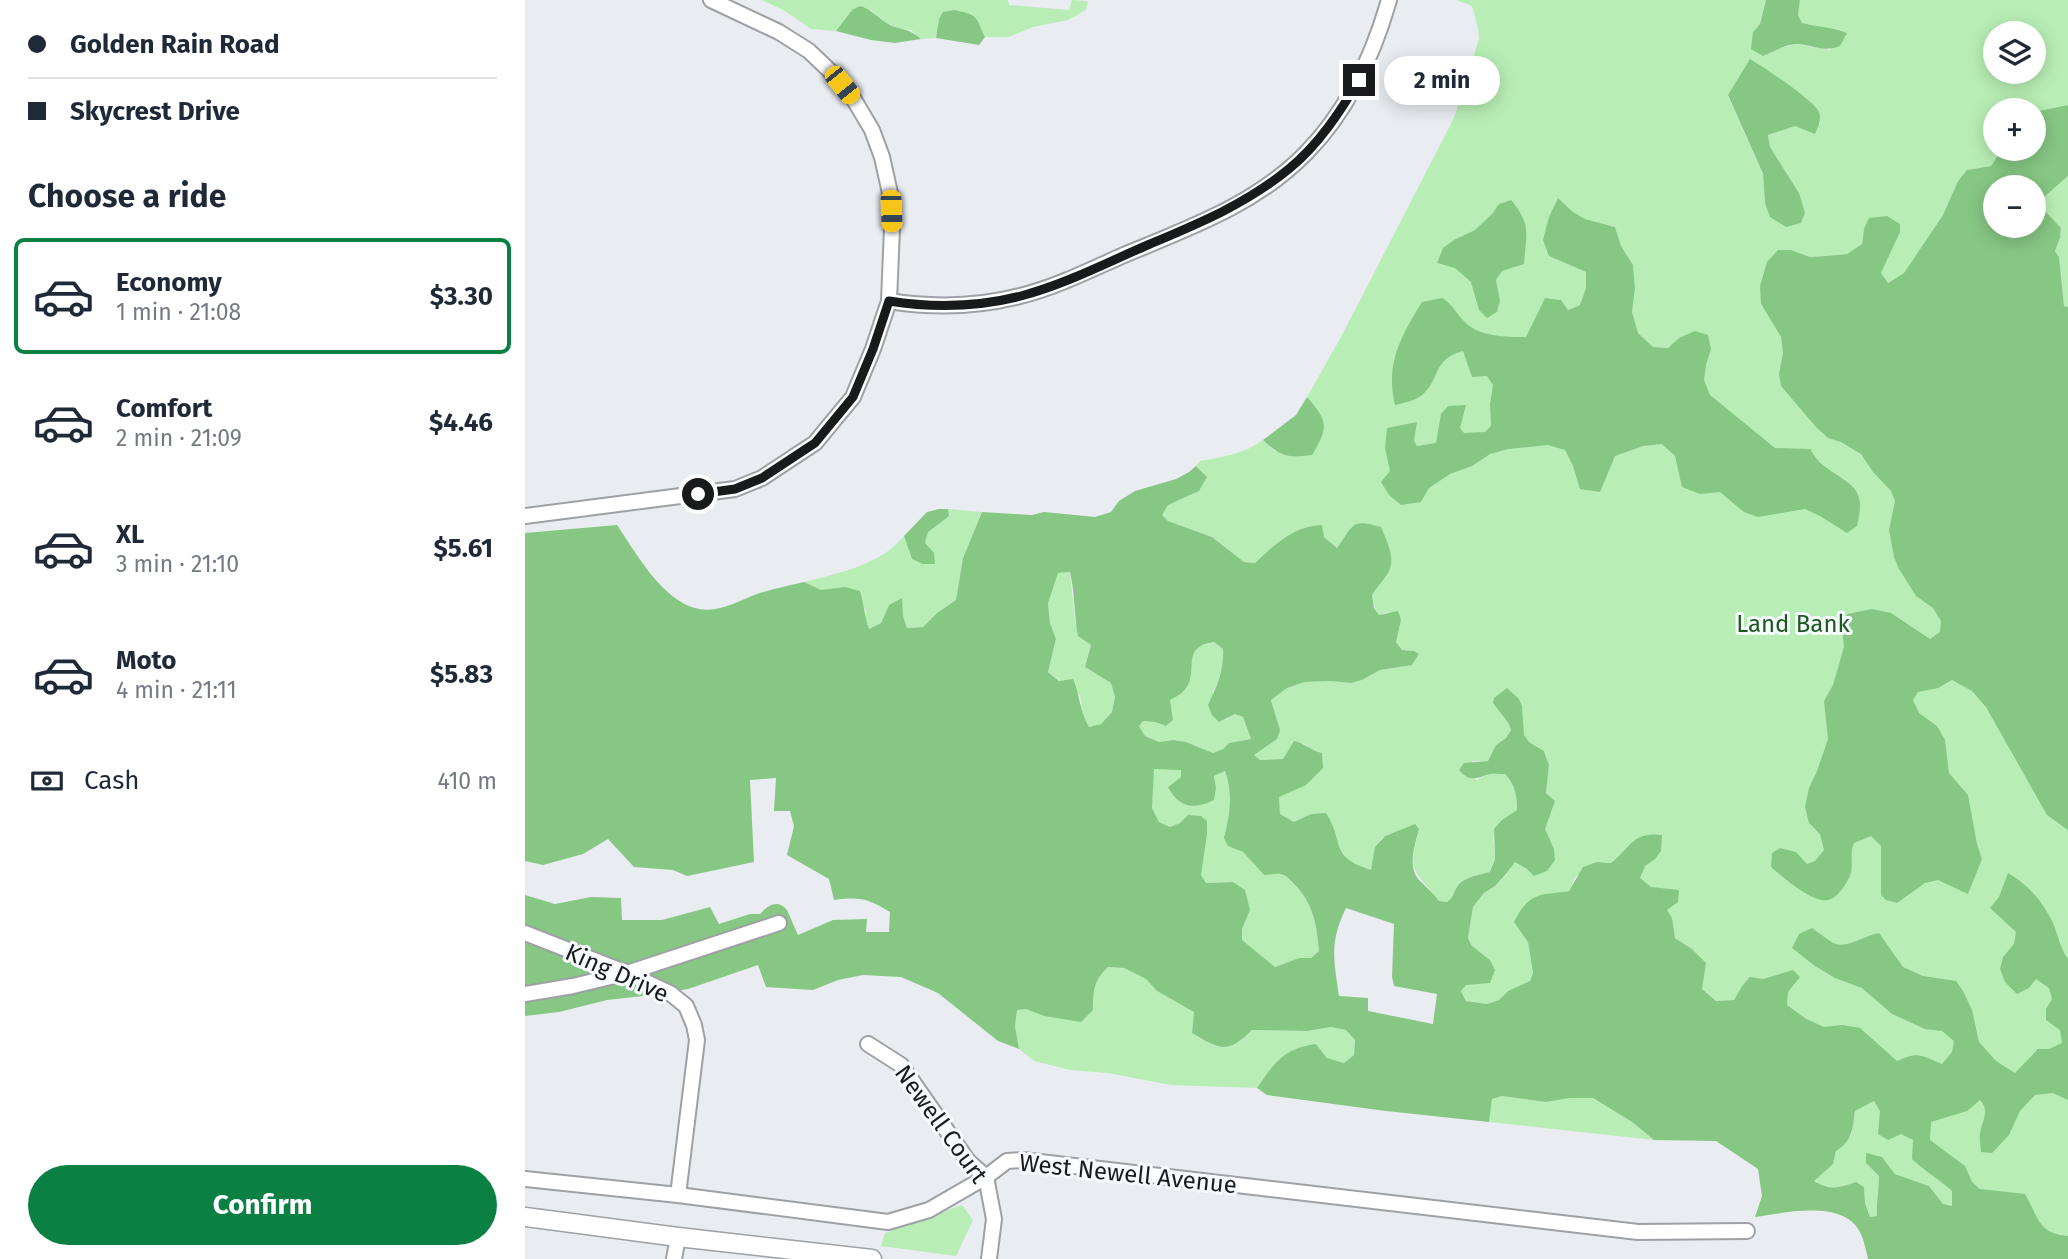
<!DOCTYPE html>
<meta charset="utf-8">
<style>
:root{--surface:#fff;--page:#f2f2f3;--text:#1f2937;--muted:#747a83;--line:#e0e1e3;--accent:#0b8043}
body{margin:0;font-family:"Fira Sans",sans-serif;background:var(--page);color:var(--text);height:100vh;display:flex;flex-direction:column;font-size:26px;white-space:nowrap}
*{box-sizing:border-box;margin:0}
p{font-size:23px;color:var(--muted)}
.icon{flex:none;width:38px;height:38px;fill:none;stroke:currentColor;stroke-width:2;stroke-linecap:round;stroke-linejoin:round}
.map{position:relative;flex:1;overflow:hidden}
.panel{display:flex;flex-direction:column;background:var(--surface);width:525px}
.panel>*{flex:none}
.hud{display:grid;align-content:center;height:154px;padding:0 28px;background:var(--surface)}
.fabs{position:absolute;left:1458px;top:21px;display:grid;gap:14px}
.fabs a{display:grid;place-items:center;width:63px;height:63px;border-radius:50%;background:var(--surface);box-shadow:0 4px 18px #0003;font-size:35px}
.end{position:absolute;width:32px;height:32px;margin:-16px;border:9px solid #191a1c;background:#fff;box-shadow:0 0 0 4px #fff}
.from{border-radius:50%}
.bubble{position:absolute;height:49px;border-radius:24px;background:var(--surface);box-shadow:0 4px 18px #0003;font-size:23px;font-weight:700;line-height:49px;text-align:center}
.car{position:absolute;width:21px;height:42px;margin:-21px -10px;border-radius:9px;box-shadow:0 0 5px 2px #0007;background:linear-gradient(#f5c518 24%,#345 0 40%,#f5c518 0 76%,#345 0 86%,#f5c518 0)}
.hud b{display:flex;align-items:center;gap:24px;height:66px;font-size:26px}
.hud b+b{border-top:2px solid var(--line)}
.hud i{width:18px;height:18px;background:var(--text)}
ul{padding:0;list-style:none}
li{display:flex;align-items:center;gap:21px;height:116px;margin:0 14px 10px;padding:0 14px;border:4px solid transparent;border-radius:10px}
li div{flex:1}
li b{display:block;font-size:26px}
li em{font-style:normal;font-weight:700}
li.selected{border-color:var(--accent)}
li>.icon{width:63px;height:63px;stroke-width:1.5}
h2{padding:0 28px;font-size:32px;line-height:84px}
.pay{display:flex;align-items:center;gap:18px;height:77px;padding:0 28px;font-size:26px}
.pay p{margin-inline-start:auto}
.primary-button{display:flex;gap:14px;margin-top:auto;padding:14px 28px}
.primary-button a{flex:1;height:80px;border-radius:42px;background:var(--accent);color:#fff;font-size:28px;font-weight:700;line-height:80px;text-align:center}
main{display:flex;flex:1;min-height:0}
.map>svg:first-child{display:block}
</style>
<main>
<section class="panel">
<div class="hud">
<b><i class="from"></i>Golden Rain Road</b>
<b><i></i>Skycrest Drive</b>
</div>
<h2>Choose a ride</h2>
<ul>
<li class="selected"><svg class="icon" aria-label="car" viewBox="0 0 24 24"><path d="M5 17H2v-5l4-1 3-4h7l3 4 3 1v5h-3M9 17h6M6 11h13"/><circle cx="7" cy="17" r="2"/><circle cx="17" cy="17" r="2"/></svg><div><b>Economy</b><p>1 min · 21:08</p></div><em>$3.30</em></li>
<li><svg class="icon" aria-label="car" viewBox="0 0 24 24"><path d="M5 17H2v-5l4-1 3-4h7l3 4 3 1v5h-3M9 17h6M6 11h13"/><circle cx="7" cy="17" r="2"/><circle cx="17" cy="17" r="2"/></svg><div><b>Comfort</b><p>2 min · 21:09</p></div><em>$4.46</em></li>
<li><svg class="icon" aria-label="car" viewBox="0 0 24 24"><path d="M5 17H2v-5l4-1 3-4h7l3 4 3 1v5h-3M9 17h6M6 11h13"/><circle cx="7" cy="17" r="2"/><circle cx="17" cy="17" r="2"/></svg><div><b>XL</b><p>3 min · 21:10</p></div><em>$5.61</em></li>
<li><svg class="icon" aria-label="car" viewBox="0 0 24 24"><path d="M5 17H2v-5l4-1 3-4h7l3 4 3 1v5h-3M9 17h6M6 11h13"/><circle cx="7" cy="17" r="2"/><circle cx="17" cy="17" r="2"/></svg><div><b>Moto</b><p>4 min · 21:11</p></div><em>$5.83</em></li>
</ul>
<div class="pay"><svg class="icon" aria-label="cash" viewBox="0 0 24 24"><path d="M3 7h18v10H3z"/><circle cx="12" cy="12" r="2"/></svg>Cash<p>410 m</p></div>
<div class="primary-button"><a>Confirm</a></div>
</section>
<div class="map">
<svg width="1543" height="1259" viewBox="0 0 1543 1259">
<rect width="100%" height="100%" fill="#e9ecf1"/>
<path fill="#b8eeb5" fill-rule="evenodd" d="M237,0h246l1,5 60,5 3,-10 16,1 -2,9 -18,10 -35,7 -24,10h-24l-4,-8 -42,-10 -3,19 -15,1 -10,-9 -13,-2 -13,-6 -14,-12h-19l-16,21 -25,-2 -26,-18z
M931,0h310l-6,24 -7,8 10,24 16,-8 16,-4 35,6 7,-21 -21,-2 -14,-4 -4,-8 2,-15h268v105l-34,7 -1,-2h-38v39h7l-11,17 -24,4 -9,11 -15,34 -39,59 -17,9 -6,-10 -17,-44 -2,15 -15,10 -21,2 -16,1 -19,-7 -30,54 20,32 1,9 286,155v738l-29,-3 -54,-45 -5,-1 -8,-7 -57,-51 -95,-106 -15,-7 -18,-13 -45,-19 -8,14 -18,1 -14,-12 3,-26 -13,-14 -17,-11 -9,-29 8,-4 -63,-42 -14,-1 -22,15 -6,14 -14,4 -17,1 -10,46 5,31 -3,8 -22,10 -9,9 -12,4 -21,-3 -5,-10 5,-7 24,-1v-23l-18,-14 -4,-8 5,-31 11,-14 11,-7 11,-11 9,-14 12,8 28,-68 -9,-8 3,-28 -4,-13 -16,-10 -30,-29 10,11 2,6 -5,8 -10,7 -8,16h-16l4,19 13,-6h16c10,11 12,21 12,37l-15,9 -9,17 2,22 -5,13c-11,3 -27,5 -33,15 -4,7 -3,10 -10,15l-8,-1c-25,-32 -32,-27 -20,-72 -37,4 -41,3 -48,42 -28,-10 -33,-20 -39,-48l-21,-9 -17,8 -14,-8 -1,-17 33,-46 -8,-8 -15,8 -6,8 -23,1 -7,-5c33,-22 29,-18 18,-55l16,-12 18,-6 25,-1 21,2 11,-3 18,-10 32,-5 2,-14 -12,-1 -6,-8 5,-22 -14,-8 -8,3 -4,-7 -3,-13 8,-13 7,-7 -34,-50 -16,23 -13,-11 -69,26 -11,-1 -32,-25 -44,-16 -6,-6 5,-10 32,-14 8,-14 -11,-11 4,-5c23,-4 44,-7 63,-21l13,12 41,-42 -10,-13 34,-60 113,-219 25,-79 -1,-11 -6,-22zM1470,33h38v39h-38zM1226,59l54,38 14,14 1,13 -25,2 -27,9 2,12 29,46 -34,10 -2,-28 -35,-79zM1033,198l15,14 12,7 30,8 6,19 12,19 2,23 -3,24 6,21 15,14 16,1 10,-10 29,20 -146,25 -17,-85 16,2 7,10 12,-5 6,-17v-16l-37,-16z
M1543,176v131l-4,-1 -5,-49 -4,-6 5,-13 1,-10 -18,-19 1,-12z
M423,509l34,3 -19,46 -7,42 -19,13 -14,14 -16,1 -4,-12 -2,-17 -12,6 -8,18 -12,7 -3,-10v-10l-21,-23 -24,4 -17,-9c27,-7 61,-14 84,-31 6,-4 11,-10 16,-15l8,23 13,-15 2,-12 22,-16z
M545,572l5,50 16,23 -6,22 26,16 4,14 -3,15 -11,12 -12,3 -6,-10 -3,-22 -32,-23 8,-33 -6,-16 -2,-20 5,-20 5,-10z
M689,642l9,7c1,17 -2,28 -10,43l12,28 10,-6 8,3 8,22 -22,4 -6,6 -10,4 -27,-11 -13,-2 -14,2 -14,-6 -6,-10 4,-5 12,1 11,4 7,-6 -3,-20 24,-47 6,-7z
M628,769h28v8l-13,10 48,1 -2,-12 11,-5c10,29 0,46 3,75l15,6 21,23c5,-1 12,-2 17,-1 7,3 12,9 17,14 16,19 19,39 21,63l-9,8 -11,-1 -24,9 -34,-27 1,-11 8,-19 -17,-28 -27,1 -5,-8 4,-29 -25,-23 -10,4 -11,-5 -7,-14z
M583,967l16,1 22,11 11,12 37,21 -2,21c27,17 36,22 60,-3l55,1 24,-4 15,3 9,10 -1,15 -10,8 -17,-5 -11,-14c-32,4 -42,19 -59,44l-86,-3 -63,-12 -38,-3 -36,-9 -15,-12 -4,-23 2,-16 9,-1 18,7 37,5 12,-11c0,-19 1,-30 15,-43z
M977,1096l44,6 24,-4h23l39,24 22,18 -165,-18 3,-23z
M1349,1101c10,16 22,31 39,39l8,28 16,10 15,13v15l-8,-1 -15,-19 -34,-12 -13,-17 -16,6 13,13c0,14 -3,26 -2,40l-7,1 -5,-14 -1,-16 -39,1 -12,-8 20,-16 3,-13 15,-16 4,-24z
M437,1205l11,15 -17,36 -75,-10 4,-13z"/>
<path fill="#87c784" fill-rule="evenodd" d="M1241,0h34l-2,15 4,8c15,4 31,4 45,10l-7,13c-18,7 -28,-2 -45,-2 -11,1 -22,8 -32,12l-12,-7 2,-17 7,-8z
M335,6c12,4 15,9 25,16 13,9 22,4 36,17l-26,4 -24,-3 -35,-9 16,-21z
M429,10c25,5 21,6 31,27l-6,8 -43,-7 3,-19 4,-7z
M1225,59c12,7 65,42 69,53 3,7 -1,15 -4,22l-20,-8 -27,9 2,12 29,46 6,20 -4,10 -15,4 -16,-10 -5,-14 -2,-29 -35,-79z
M1543,105v71l-24,21 -1,12 18,19 -1,10 -5,13 4,6 5,49 4,1v523l-21,-15 -61,-108 -14,-16 -20,-11 -14,8 -20,4 -5,8 6,13 18,13 8,14 4,33 19,22 9,49 5,15 -14,35 -30,-14 -13,3 -28,20 -11,-3 -5,-5v-49l-10,-10 -17,7c-5,11 0,22 -4,33 -4,8 -12,22 -22,24 -16,3 -45,-23 -57,-33l1,-14 8,-5 16,4 11,12 8,-3 9,-11 -4,-16 -11,-11 -4,-16 4,-19 8,-17 11,-32 -4,-38 9,-16 11,-38 -2,-18 5,-15 25,-5 19,4 39,26 10,-7 1,-11 -8,-13 -17,-12 -17,-27 -5,-12 -5,-27 6,-29 -4,-10 -18,-19 -12,-18 -20,-12 -13,-4 -12,-11 -35,-41 -2,-12 4,-21 -2,-16 -20,-33 -1,-18 7,-24 11,-12h13l19,7 16,-1 21,-2 15,-10 2,-15 5,-11 18,-2 13,8v8l-19,41 7,10 16,-10 39,-58 15,-34 9,-11 24,-4 11,-17h31l1,-37zM1470,187h38v39h-38z
M1033,198l15,14 12,7 30,8 6,19 12,19 2,23 -3,24 6,21 15,14 15,1 11,-10 16,-7 13,4 3,14 -5,16 -2,15 6,15 65,53 35,1c4,6 8,13 14,17 27,20 43,20 33,60l-10,7 -27,-17 -15,-7 -47,8 -14,-5 -24,-20 -20,2 -18,-7 -7,-31 -13,-12 -19,2 -28,10 -15,36 -20,-3 -7,-23 -8,-16 -17,-5 -40,4 -18,5 -18,12 -22,8 -21,14 -8,14 -20,3 -12,-10 -8,-13 9,-11 -5,-23 2,-20 30,-6 -3,19 3,5 19,-3 5,-29 7,-8 18,-1 -6,23 4,5 21,-1 6,-6 -1,-22 3,-19 -6,-9 -15,1 -9,-26c-31,8 -22,28 -41,44 -7,6 -19,8 -27,10 -10,-41 6,-69 27,-103l20,-4c11,6 14,16 23,24 14,15 42,15 61,15l19,-39 16,2 7,10 12,-5 6,-17v-16l-37,-16 -6,-16 6,-23z
M986,200c21,25 15,34 13,64l-22,7 -6,9 4,21 -3,11 -10,6 -8,-8 -8,-28 -16,-14 -18,-5 6,-15 11,-8 21,-10 17,-16 7,-10z
M782,397c21,24 22,30 5,58 -24,3 -31,2 -49,-15l33,-25z
M671,466l11,11 -8,14 -31,14 -6,10 6,6 44,16 32,25 11,1c19,-18 39,-37 67,-38l2,12 13,11c17,-23 13,-30 44,-21 6,15 17,34 5,49 -5,7 -10,12 -14,19l2,13 5,7 19,-4 3,9 -5,22 6,8 12,1 5,3 -7,11 -32,5 -18,10 -11,3 -21,-2 -25,1 -18,6 -16,12 9,30 -3,9 -23,16 6,5 23,-1 11,-18c11,2 17,10 28,12l1,15 -17,17 -27,12 1,17 14,8 17,-8 15,-1c19,29 2,43 45,57l4,-23 10,-11 30,-12 4,5c-4,16 -12,37 0,51 7,7 14,13 20,21l8,1c7,-5 6,-9 10,-15 6,-10 22,-12 33,-15l5,-13 -1,-30 8,-9 15,-10c0,-15 -2,-25 -12,-36 -7,0 -13,-1 -19,1 -13,5 -18,5 -27,-5l5,-7 24,-2 8,-16 10,-7 5,-8 -2,-6 -16,-21 1,-5 13,-10 12,11 3,7 2,29 5,7 15,9 5,14 -3,28 9,8 -10,28 9,20 1,11 -8,11 -13,5 -7,-7 -12,-7 -9,12 -11,12 -11,7 -11,14 -5,31 4,8 18,14 5,10 -5,13 -24,2 -5,6 5,10 21,3 12,-4 9,-9 22,-10 3,-8 -5,-31 -14,-20c5,-10 12,-22 24,-26 6,-3 22,-3 31,-5l14,-24 14,-5 14,1c20,-16 22,-32 51,-28l-1,16 -6,8 -10,7 -5,12 11,9 28,3 -1,12 -11,8 5,8 3,20 17,11 14,14 -4,26 14,12 18,-1 8,-14 8,-9 13,2 30,-9 7,7 -12,15 -1,13 18,13 19,9 18,-2 18,3 37,33c21,-10 24,-6 45,3l10,-12 2,-11 -12,-10 -17,-2 -33,-15 -30,-26 -27,-10 -20,-12 -23,-18 7,-14 13,-6c6,4 18,14 24,16 12,4 30,-9 43,-11l24,34 20,9 33,5 7,10 9,19 7,32 17,19 19,12 23,-24h11l13,-6 -2,-13 -14,-10v-11l6,-10 -3,-11 -13,-9 -7,9 -12,6 -12,-12 -5,-13 3,-12 11,-13 2,-12 -26,-24 9,-11 9,-24c20,11 35,29 45,50 5,12 7,25 15,36v141l-15,-7 -18,2 -15,16 -11,24 -17,18 -11,-1c0,-5 -2,-12 -1,-18 1,-12 11,-23 0,-34l-13,11 -36,11 -1,18 35,26 7,16 8,7 45,5c13,22 13,40 43,42v23h-200c-2,-9 -4,-19 -8,-27 -17,-33 -76,-19 -105,-15l7,-21 -4,-27 -42,-28 -62,-1 -22,-18 -39,-24h-23l-24,4 -44,-6 -10,3 -3,23 -103,-11 -119,-16 -10,-7c17,-25 27,-40 59,-44l11,14 17,5 10,-8 1,-15 -9,-10 -15,-3 -24,4 -55,-1c-24,24 -32,20 -60,3l2,-21 -37,-21 -11,-12 -22,-11 -16,-1c-14,13 -15,24 -15,43l-12,12 -37,-6 -18,-7 -9,1 -2,16 4,23 -21,-8 -60,-48 -37,-16 -38,-2 -25,5 -25,10 -47,-3 -8,-22 -70,24 -36,6 -45,5 -48,12 -34,4v-121l30,9 36,-7 30,1 1,22h40l48,-13 9,17 31,-10h10c8,-9 18,-15 27,-4l11,25 35,-15 34,-1 -1,13h23l1,-20c-24,-14 -29,-15 -56,-12l-5,-21 -42,-24 7,-29 -4,-15h-16l2,-33 -26,2 4,82 -67,14 -14,-6 -39,-3 -26,-28 -25,15 -40,11 -18,-4v-328l92,-8c21,31 54,92 98,84 14,-2 28,-10 42,-15 15,-5 31,-8 47,-12l17,8 24,-3 15,4c4,14 5,27 9,38l12,-6 8,-18 13,-7 1,18 4,12 16,-1 14,-14 19,-13 7,-42 19,-46 50,3 12,-3 51,5 16,-5 8,-11 16,-10 41,-12 13,-7zM545,572c5,21 4,43 8,64l13,9 -6,22 26,16 4,14 -3,15 -11,12 -12,3c-9,-14 -9,-32 -16,-48l-14,2 -11,-9 8,-33 -6,-16 -2,-20 10,-30zM689,642l9,7c1,22 -6,37 -15,56l4,10 7,7 16,-8 8,3 8,22 -22,4 -6,6 -10,4 -27,-11 -13,-2 -14,2 -14,-6 -6,-10 4,-5 12,1 11,4 7,-6 -3,-20c34,-15 13,-39 28,-52 4,-4 11,-5 16,-6zM629,769l27,1v7l-13,10c11,21 26,23 46,13l2,-12 -2,-12 11,-5c8,22 5,44 -1,67l4,8 15,6 21,23c5,0 12,-2 17,-1 7,2 12,9 17,14 16,19 19,39 21,63l-8,7h-12l-24,9 -33,-27v-11l8,-19 -5,-20 -12,-8 -27,1 -5,-8 6,-41v-13l-6,-5 -13,-1 -8,8 -10,4 -11,-5 -7,-14zM821,908l48,16 -2,53 2,9 43,8 -4,30 -65,-13v-13l-29,-2c-5,-35 -10,-54 7,-88zM1349,1101l6,10 -2,23 10,6 13,-6 12,6 -1,19c12,12 27,20 40,32v15l-9,-2 -14,-18 -34,-12 -13,-17 -16,-4v10l13,13c0,14 -3,26 -2,40l-7,1 -5,-14 -1,-16 -8,-5c-18,6 -25,9 -42,-1l19,-17 3,-13c17,-11 16,-21 19,-40z
M414,509h9l1,7 -21,16 -3,11 9,10 1,11h-12l-11,-5 -8,-23 23,-24z"/>
<g fill="none" stroke-linecap="round" stroke-linejoin="round">
<defs>
<path id="minor" d="M364,301c44,7 88,6 131,-5 36,-9 70,-26 104,-41 65,-27 133,-51 183,-103 41,-42 66,-96 82,-152
M0,516l210,-27 27,-11 53,-35 38,-46 20,-48 16,-48 3,-73 -2,-35 -8,-36 -10,-27 -19,-32 -21,-25 -23,-22 -30,-19 -68,-32
M0,933l102,40 43,20 16,13 8,19 3,15 -19,155
M0,994l48,-8 54,-13 152,-50
M343,1044l33,21 67,96 18,16 8,42 -5,40
M0,1179l153,16 210,27 41,-12 57,-33 21,-16 16,-1 615,72 109,-1
M149,1259l4,-22"/>
<path id="major" d="M0,1217l153,20 194,22"/>
</defs>
<use href="#minor" stroke="#9da0a5" stroke-width="18"/>
<use href="#major" stroke="#9da0a5" stroke-width="21"/>
<use href="#minor" stroke="#fff" stroke-width="14"/>
<use href="#major" stroke="#fff" stroke-width="18"/>
</g>
<g fill="none" stroke-linecap="round" stroke-linejoin="round">
<path stroke="#191a1c" stroke-width="9" d="M173,494l37,-5 27,-11 53,-35 38,-46 20,-48 16,-48c44,7 89,6 132,-5 45,-12 87,-34 129,-52 50,-21 98,-41 140,-76 29,-24 50,-56 69,-88"/>
</g>
<g text-anchor="middle" stroke-width="6" stroke-linejoin="round" paint-order="stroke">
<g font-size="24" fill="#1b5b1c" stroke="#f6f9fe">
<text x="1268" y="632">Land Bank</text>
</g>
<g font-size="24" fill="#191a1c" stroke="#f6f9fe">
<text transform="translate(92 973) rotate(24)" y="8">King Drive</text>
<text transform="translate(416 1124) rotate(54)" y="8">Newell Court</text>
<text transform="translate(603 1174) rotate(6)" y="8">West Newell Avenue</text>
</g>
</g>
</svg>
<div class="fabs">
<a><svg class="icon" aria-label="layers" viewBox="0 0 24 24"><path d="M12 4l9 5-9 5-9-5zM3 14l9 5 9-5"/></svg></a>
<a>+</a>
<a>−</a>
</div>
<i class="end from" style="left:173px;top:494px"></i>
<i class="end" style="left:834px;top:80px"></i>
<div class="bubble" style="left:859px;top:56px;width:116px">2 min</div>
<i class="car" style="left:317px;top:85px;rotate:141deg"></i>
<i class="car" style="left:366px;top:211px;rotate:178deg"></i>
</div>
</main>
